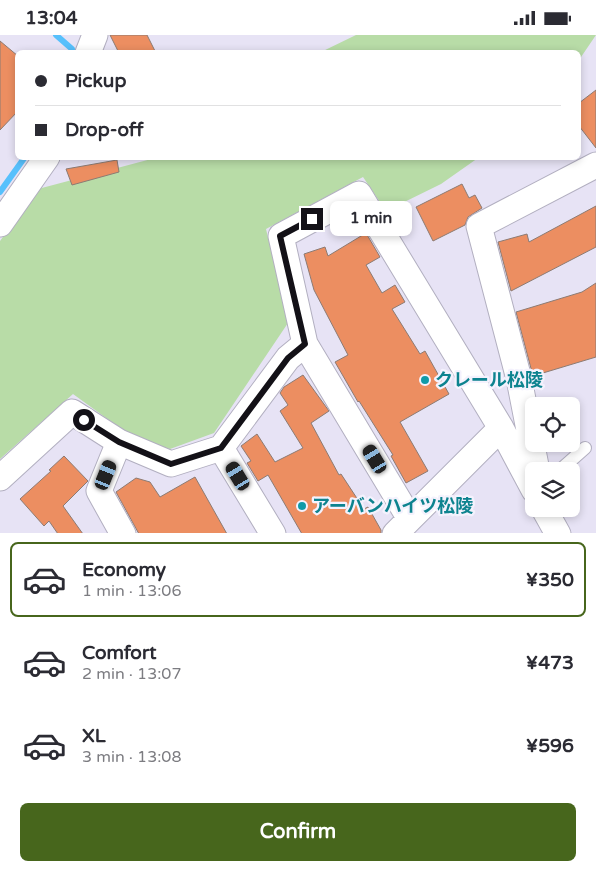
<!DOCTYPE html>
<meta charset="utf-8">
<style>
:root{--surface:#fff;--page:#f2f2f3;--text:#2b2b33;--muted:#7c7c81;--line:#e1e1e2;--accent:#47661c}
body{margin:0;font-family:"Varela Round","Noto Sans JP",sans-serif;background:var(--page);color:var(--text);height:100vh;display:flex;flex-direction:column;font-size:19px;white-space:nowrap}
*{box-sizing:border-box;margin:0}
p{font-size:16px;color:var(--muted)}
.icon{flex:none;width:28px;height:28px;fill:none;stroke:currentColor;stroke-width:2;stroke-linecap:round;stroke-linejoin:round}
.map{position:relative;height:498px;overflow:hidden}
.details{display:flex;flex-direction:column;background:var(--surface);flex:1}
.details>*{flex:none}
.banner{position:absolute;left:15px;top:15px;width:566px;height:110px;border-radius:8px;box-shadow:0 2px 8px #0003;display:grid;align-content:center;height:110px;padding:0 20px;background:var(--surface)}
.fabs{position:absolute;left:525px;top:362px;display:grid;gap:10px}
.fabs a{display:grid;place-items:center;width:55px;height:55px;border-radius:8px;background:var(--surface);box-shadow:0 2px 8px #0003;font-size:25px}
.end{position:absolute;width:22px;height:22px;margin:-11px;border:6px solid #131117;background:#fff;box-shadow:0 0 0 2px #fff}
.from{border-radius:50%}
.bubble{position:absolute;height:35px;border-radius:8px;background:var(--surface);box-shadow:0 2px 8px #0003;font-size:16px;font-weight:800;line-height:35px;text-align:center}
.car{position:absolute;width:15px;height:30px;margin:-15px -8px;border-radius:6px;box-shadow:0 0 4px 1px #0007;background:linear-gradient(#222 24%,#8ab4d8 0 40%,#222 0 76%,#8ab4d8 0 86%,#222 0)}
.banner b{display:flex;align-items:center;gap:18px;height:48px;font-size:19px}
.banner b+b{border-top:1px solid var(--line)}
.banner i{width:12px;height:12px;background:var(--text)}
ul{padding:9px 0 0;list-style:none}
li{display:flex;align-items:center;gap:15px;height:75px;margin:0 10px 8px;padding:0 10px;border:2px solid transparent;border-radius:8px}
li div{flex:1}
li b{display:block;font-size:19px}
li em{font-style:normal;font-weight:800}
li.selected{border-color:var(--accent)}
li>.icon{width:45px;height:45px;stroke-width:1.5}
.cta{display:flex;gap:10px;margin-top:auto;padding:10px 20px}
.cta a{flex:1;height:58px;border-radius:8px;background:var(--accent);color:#fff;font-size:20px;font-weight:800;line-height:58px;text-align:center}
.status{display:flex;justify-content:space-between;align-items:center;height:35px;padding:0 25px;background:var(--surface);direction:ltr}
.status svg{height:14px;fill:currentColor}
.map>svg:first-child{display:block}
</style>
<div class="status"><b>13:04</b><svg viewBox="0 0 49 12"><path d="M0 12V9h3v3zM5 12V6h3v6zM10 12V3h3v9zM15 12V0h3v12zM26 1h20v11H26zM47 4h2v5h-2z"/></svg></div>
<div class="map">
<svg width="596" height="499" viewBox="0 0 596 499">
<rect width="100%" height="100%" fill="#e7e3f5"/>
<path fill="#b8dca7" d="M356,0h240l-17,25v-7l-258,-1z
M155,123h323l-37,26 -55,27 -23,-34 -97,52 22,94 -74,110 -44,16 -35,-10 -62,-45 -73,65v-218l38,-52z"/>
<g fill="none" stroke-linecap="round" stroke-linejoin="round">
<path stroke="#57c0fc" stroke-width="6" d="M56,0l16,14 -1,4
M0,157l25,-35"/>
</g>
<path fill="#ec8e61" stroke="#8c7b73" d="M110,0h37l9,18h-37z
M0,6l18,15v55l-18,19z
M596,55v58l-17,-22v-23z
M117,125l2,12 -47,13 -6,-16z
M462,149l7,14 6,-3 7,13 -14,9 -3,8 -32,16 -17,-34z
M596,171v41l-85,44 -13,-49 29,-8 2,8z
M366,198l14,24 -14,8 16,28 13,-8 10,17 -13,7 28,45 5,-3 24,43 -49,28 28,49 -22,12 -15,-27 2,-1 -34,-54 -1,1 -23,-40 13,-7 -34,-65 -10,-36 21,-7 3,9z
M596,248v74l-63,19 -17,-64 66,-20z
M303,340l26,36 -18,12 28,52 2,-1 23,35 4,-2 13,23v4h-79l-34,-59 -10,6 -11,-18 4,-2 -10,-15 16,-12 18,28 28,-14 -23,-37 8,-6 -8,-12 4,-6z
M64,421l24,25 -25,25 20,28h-25l-9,-13 -5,5 -24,-27 31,-28 -2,-1z
M195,442l32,57h-88l-23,-42 20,-14 14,4 10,15z"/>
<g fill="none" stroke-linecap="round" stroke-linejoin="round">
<defs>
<path id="lane" d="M559,436l26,-23"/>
<path id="street" d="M88,18l7,-18
M0,189l47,-67
M119,407l-20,49 24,43
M221,413l52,86
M537,436l-18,-92 -40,-153 117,-61
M0,443l72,-66 47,30 52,22 50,-16 67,-90 17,-14
M544,474l14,25
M410,484l91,-91
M395,499l15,-15 -105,-175 -24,-108 78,-42 142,234 33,62"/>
</defs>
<use href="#lane" stroke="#b2afc0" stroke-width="14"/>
<use href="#street" stroke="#b2afc0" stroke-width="27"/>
<use href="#lane" stroke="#fff" stroke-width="12"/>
<use href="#street" stroke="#fff" stroke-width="25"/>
</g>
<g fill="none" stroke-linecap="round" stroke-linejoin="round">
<path stroke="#131117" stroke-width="6" d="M84,385l35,22 52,22 50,-16 67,-90 17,-14 -25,-108 32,-17"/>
</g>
<g fill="#0f9aa8" stroke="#f4f2fd" stroke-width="2">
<circle cx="425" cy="345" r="5"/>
<circle cx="302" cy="471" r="5"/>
</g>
<g text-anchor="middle" stroke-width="4.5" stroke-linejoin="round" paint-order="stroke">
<g font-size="18" font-weight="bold" fill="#0d838f" stroke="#f4f2fd" text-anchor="start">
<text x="435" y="351">クレール松陵</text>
<text x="312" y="477">アーバンハイツ松陵</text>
</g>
</g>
</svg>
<div class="fabs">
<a><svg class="icon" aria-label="locate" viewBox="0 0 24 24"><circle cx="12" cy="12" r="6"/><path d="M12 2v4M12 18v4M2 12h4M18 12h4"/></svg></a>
<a><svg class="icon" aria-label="layers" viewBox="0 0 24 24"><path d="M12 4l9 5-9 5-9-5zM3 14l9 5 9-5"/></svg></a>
</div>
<i class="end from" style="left:84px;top:385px"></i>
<i class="end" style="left:312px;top:184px"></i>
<div class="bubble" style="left:330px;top:166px;width:82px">1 min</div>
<i class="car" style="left:375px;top:424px;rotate:329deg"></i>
<i class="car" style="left:106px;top:440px;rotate:22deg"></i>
<i class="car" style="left:238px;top:441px;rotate:329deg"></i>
<div class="banner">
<b><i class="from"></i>Pickup</b>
<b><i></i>Drop-off</b>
</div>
</div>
<section class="details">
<ul>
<li class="selected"><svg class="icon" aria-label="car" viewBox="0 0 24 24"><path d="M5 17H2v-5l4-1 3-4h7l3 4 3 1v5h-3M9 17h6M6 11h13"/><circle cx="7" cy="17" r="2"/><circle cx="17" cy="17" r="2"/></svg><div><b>Economy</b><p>1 min · 13:06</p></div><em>¥350</em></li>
<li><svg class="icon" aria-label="car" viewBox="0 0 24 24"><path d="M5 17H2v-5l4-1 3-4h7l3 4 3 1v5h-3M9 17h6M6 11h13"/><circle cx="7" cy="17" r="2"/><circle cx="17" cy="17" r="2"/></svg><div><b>Comfort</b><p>2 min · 13:07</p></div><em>¥473</em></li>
<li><svg class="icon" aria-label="car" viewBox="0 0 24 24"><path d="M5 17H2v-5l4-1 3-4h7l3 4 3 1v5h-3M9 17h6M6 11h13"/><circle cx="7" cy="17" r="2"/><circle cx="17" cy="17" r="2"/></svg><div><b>XL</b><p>3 min · 13:08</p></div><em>¥596</em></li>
</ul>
<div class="cta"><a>Confirm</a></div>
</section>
